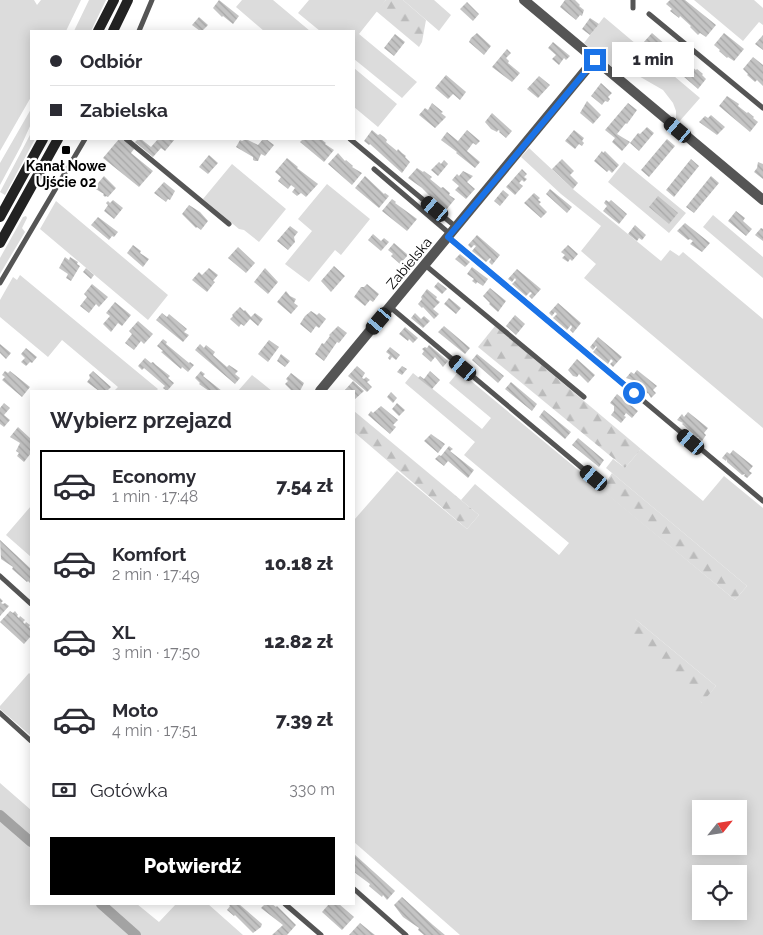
<!DOCTYPE html>
<html lang="pl">
<meta charset="utf-8">
<style>
:root{--surface:#fff;--page:#f2f2f3;--text:#2b2b33;--muted:#7c7c81;--line:#e1e1e2;--accent:#000}
body{margin:0;font-family:Raleway,sans-serif;background:var(--page);color:var(--text);height:100vh;display:flex;flex-direction:column;font-size:19px;white-space:nowrap}
*{box-sizing:border-box;margin:0}
p{font-size:16px;color:var(--muted)}
.icon{flex:none;width:28px;height:28px;fill:none;stroke:currentColor;stroke-width:2;stroke-linecap:round;stroke-linejoin:round}
.map{position:relative;flex:1;overflow:hidden}
.drawer{position:absolute;left:30px;top:390px;width:325px;height:515px;display:flex;flex-direction:column;background:var(--surface);border-radius:0px;box-shadow:0 2px 12px #0003}
.drawer>*{flex:none}
.banner{position:absolute;left:30px;top:30px;width:325px;height:110px;border-radius:0px;box-shadow:0 2px 12px #0003;display:grid;align-content:center;height:110px;padding:0 20px;background:var(--surface)}
.needle{width:32px;rotate:60deg}
.tools{position:absolute;left:692px;top:800px;display:grid;gap:10px}
.tools a{display:grid;place-items:center;width:55px;height:55px;border-radius:0px;background:var(--surface);box-shadow:0 2px 12px #0003;font-size:25px}
.end{position:absolute;width:22px;height:22px;margin:-11px;border:6px solid #1a73e8;background:#fff;box-shadow:0 0 0 2px #fff}
.from{border-radius:50%}
.bubble{position:absolute;height:35px;border-radius:0px;background:var(--surface);box-shadow:0 2px 12px #0003;font-size:16px;font-weight:800;line-height:35px;text-align:center}
.car{position:absolute;width:15px;height:30px;margin:-15px -8px;border-radius:6px;box-shadow:0 0 4px 1px #0007;background:linear-gradient(#222 24%,#8ab4d8 0 40%,#222 0 76%,#8ab4d8 0 86%,#222 0)}
.banner b{display:flex;align-items:center;gap:18px;height:48px;font-size:19px}
.banner b+b{border-top:1px solid var(--line)}
.banner i{width:12px;height:12px;background:var(--text)}
ul{padding:0;list-style:none}
li{display:flex;align-items:center;gap:15px;height:70px;margin:0 10px 8px;padding:0 10px;border:2px solid transparent;border-radius:0px}
li div{flex:1}
li b{display:block;font-size:19px}
li em{font-style:normal;font-weight:800}
li.current{border-color:var(--accent)}
li>.icon{width:45px;height:45px;stroke-width:1.5}
h2{padding:0 20px;font-size:22px;line-height:60px}
.pay{display:flex;align-items:center;gap:12px;height:55px;padding:0 20px;font-size:19px}
.pay p{margin-inline-start:auto}
.button{display:flex;gap:10px;margin-top:auto;padding:10px 20px}
.button a{flex:1;height:58px;border-radius:0px;background:var(--accent);color:#fff;font-size:20px;font-weight:800;line-height:58px;text-align:center}
.map>svg:first-child{display:block}
</style>
<div class="map">
<svg width="763" height="935" viewBox="0 0 763 935">
<defs>
<pattern id="forest-firs" width="22" height="20" patternUnits="userSpaceOnUse" patternTransform="scale(1.25)"><rect width="22" height="20" fill="#dcdcdc"/><path d="M5 1l3.5 6h-7zM16 11l3.5 6h-7z" fill="#bbb"/></pattern>
<pattern id="building-back-hatch" width="6" height="6" patternUnits="userSpaceOnUse" patternTransform="scale(1.25)"><rect width="6" height="6" fill="#c4c4c4"/><path d="M-1 5l2 2M0 0l6 6M5-1l2 2" fill="none" stroke="#a7a7a7"/></pattern>
</defs>
<rect width="100%" height="100%" fill="#fff"/>
<path fill="#dcdcdc" fill-rule="evenodd" d="M0,0h34l3,5 4,-5h40l-15,31h-35v66l-31,54z
M89,0h17l-15,31h-17z
M242,0h31l37,31h-46l-28,-24z
M309,0h77l-27,34 58,48 -15,16 -48,-39v-28h-34l-22,-18z
M403,0h31l17,15 -12,16z
M694,0h60l9,8v17l-4,-3 -16,19z
M604,17l96,81 -22,25 -2,-2v-10l-3,-8 -10,-13 -33,-19 -12,1 -34,-29z
M354,68l43,36 -19,23 -24,-20z
M31,109v15l-10,22 -21,39v-22z
M31,133v6h4l-30,56 -5,-3z
M529,148l45,42 87,71 9,-11 9,6 4,-4 80,67v109l-179,-150 12,-14 -15,-13 20,-25 -40,-32 -40,-37z
M624,162l62,51 -17,20 -61,-51z
M232,164l54,45 -27,33 -15,-12 -5,-1 -36,-30z
M327,184l43,35 -29,36 -6,-5 -26,32 -24,-18 27,-33 -14,-12z
M56,201l112,94 -20,25 -108,-91z
M713,215l50,42v21l-60,-51z
M26,216l1,2 -5,10 3,4 -25,42v-16l23,-41z
M20,275l138,114 -2,2h-42l4,-4 -56,-47 -14,17 -48,-40v-17l13,-23 4,3z
M459,371l276,229 12,-14 -141,-118 7,-9 12,9 16,-19 62,52 21,-25 39,32v427h-303l-106,-93v-322l43,-49 70,58 12,-14 -18,-15 14,-16 84,71 10,-12 -105,-88 11,-13 -70,-59 8,-10 69,56 9,-11 -42,-35zM635,619l81,67 -14,16v1zM701,809h38v37h-38zM701,874h38v37h-38z
M252,375l20,16h-34z
M31,506v51l-25,-22z
M29,673l2,2v61l-31,-27v-3z
M0,783l31,27v94h106l22,18 17,-18h32l35,31h-243z"/>
<path fill="url(#forest-firs)" d="M386,0h17l23,20 -4,22 -3,5 -43,-36z
M495,326l146,123 -16,19 -147,-121z
M354,411l125,104 -12,14 -113,-97z
M612,473l135,113 -12,14 -137,-113 5,-7 3,2z
M635,619l81,67 -14,17 -80,-69z"/>
<g fill="none" stroke-linecap="round" stroke-linejoin="round">
<path stroke="#a3a3a3" stroke-width="10" d="M0,815l31,27
M101,904l35,31"/>
</g>
<path fill="url(#building-back-hatch)" d="M219,0l20,16 -6,8 -10,-8 -1,1 -9,-9z
M565,0h10l5,5 -1,1 5,4 -2,6 -2,-1 -4,5 -16,-13z
M670,0h15l31,25 -10,12 -6,-4 -2,2 -8,-8 1,-1 -11,-10 -1,2 -9,-7 2,-2 -6,-5z
M467,2l12,12 -6,7 -13,-12z
M199,17l9,8 -6,6h-2l-8,-6z
M590,18l9,6 -9,11 -8,-6z
M477,33l14,13 -7,9 -15,-13 2,-4z
M652,33l14,12 -9,10 -14,-12z
M724,33l20,16 -10,12 -6,-4 -1,1 -8,-7 1,-1 -6,-5z
M395,34l10,8 -11,14 -10,-8z
M763,35v15l-8,-6z
M553,42l17,14 -4,4 -2,-2 -5,7 -7,-6 4,-4 -8,-7z
M507,49l4,4 -5,5 3,3 -1,2 12,10 -8,9 -20,-15z
M676,53l12,8 -1,2 9,7 1,-1 6,5 -1,1 4,4 -8,10 -30,-26z
M753,57l10,8v21l-6,-6 -2,2 -8,-7 1,-1 -5,-5z
M446,75l20,17 -6,8 -7,-6 -5,5 -13,-11z
M539,76l11,9 -12,13 -11,-9z
M601,83l11,10 -4,4 2,2 -2,3 -3,-1 -3,4 -11,-9z
M727,96l12,8 -1,2 9,7 1,-1 6,5 -1,1 5,4 -8,10 -31,-26z
M587,101l14,14 -8,9 -13,-11z
M432,103l11,9 -2,1 5,4 -11,11 -16,-13 6,-7 3,2z
M628,103l9,7 -10,14 -1,-1 -9,11 13,8 -8,9 -10,-9 3,-4 -10,-8z
M492,113l20,18 -6,7 -7,-6 1,-1 -2,-1 -1,2 -6,-3 -6,-7z
M711,115l14,12 -8,8 -18,-13 6,-6 3,2z
M647,127l7,6 -15,18 -9,-8 8,-10 2,1z
M372,130l6,5 2,-1 4,3 3,3 -1,2 11,9 1,-2 4,4 4,3 -1,1 5,5 -8,11 -32,-29 -1,1 -5,-4z
M467,130l13,11 -4,4 -3,-2 -6,8 13,11 -5,6 -19,-15 1,-1 -16,-12 6,-8 11,9z
M574,130l10,8 -2,3 2,2 -2,3 -3,-2 -4,5 -10,-8z
M119,139h3l12,10 -3,4 22,18 -14,16 -36,-29z
M138,139h3l10,8 7,-8h17l-10,12 -4,-3 -8,9 -18,-15z
M246,139l12,6 5,-6h3l8,6 -9,11 -4,-2 -3,7h-3l-2,-1v-3l-17,-10 4,-7 2,1z
M303,139h18l5,4 -1,1 9,6 -10,12 -24,-20z
M667,139l8,7 -26,31 -8,-7z
M602,151l1,2 2,-2 14,14 -7,8 -3,-3 -2,2 -13,-11z
M338,153l7,8 1,-1 7,6 -1,1 10,6 -10,12 -24,-21z
M209,155l9,8 -10,11 -9,-7z
M287,158l11,9 -1,1 21,16 -12,13 -5,-4 -4,3 -5,-4 3,-4 -4,-3 -3,4 -10,-8 3,-4 -6,-5z
M562,159l12,12 -4,4 8,8 -5,6 -21,-20z
M691,159l8,7 -25,31 -8,-7z
M444,160l4,4 -10,12 -7,-6 8,-8 2,2z
M758,162l5,2v15l-9,-7 3,-4z
M417,168l6,4 1,-1 8,6 -2,2 11,9 2,-1 7,6 -1,2 6,4 -9,11 -12,-12h-2l-10,-10 -14,-10z
M522,169l5,5 -3,3 3,2 -3,3 -2,-2 -3,3 4,3 -8,9 -9,-8z
M463,171l10,5 -6,6 8,7 -9,10 -11,-9 4,-4 -7,-6 5,-6 2,2z
M104,176l12,12 -8,9 -2,-1 -1,1 -2,-2 1,-1 -10,-6z
M365,176l19,18 1,-1 4,3 -10,12 -24,-20z
M711,176l8,7 -25,30 -8,-6z
M164,182l11,9 -5,9 -2,-1 -2,3 -12,-9z
M550,189l22,18 -5,6 -21,-19z
M503,190l6,5 -9,11 -6,-5z
M534,193l6,5 -2,2 3,2 -2,2 8,8 -6,6 -17,-15z
M658,196l20,17 -9,11 -20,-17z
M392,199l4,3 -1,1 22,16 -10,12 -25,-20z
M113,200l10,8 -9,11 -10,-8 4,-6 -2,-2 2,-2 2,2z
M606,200l3,2 2,-2 16,14 -8,10 -16,-13 4,-5 -3,-3z
M189,205l11,7 8,9 -7,9 -4,-3 -1,1 -14,-14z
M736,211l9,7 -2,3 9,8 -6,7 -18,-15z
M98,217l20,15 -4,5 -2,-1 -3,4 -18,-15z
M685,223l25,20 -8,9 -12,-8 3,-3 -3,-2 -2,1 -11,-9z
M635,225l11,10 -4,5 -3,-2 -2,3 -9,-7z
M290,226l8,6 -4,5 1,5 -7,8 -11,-9z
M761,228l2,1v12l-8,-6z
M373,234l8,7 3,-3 5,4 -8,9 -13,-11z
M477,235l23,20 -8,10 -3,-3 2,-3 -1,-1 -4,4 -14,-11 4,-5 -2,-1 -3,3 -3,-3z
M394,243l14,12 -8,9 -9,-8 2,-2 -5,-4z
M133,245l8,6 -1,2 9,6 -6,8 -16,-14z
M568,245l10,9 -6,7 -2,-2 -2,3 -6,-4 3,-3 -4,-3z
M238,247l17,16 -9,10 -18,-15z
M460,254l10,8 -5,5 -10,-8z
M65,257l4,3 1,-3 8,5 -1,2 3,2 -9,15 -5,-3 2,-4 -9,-6z
M334,266l11,10 -14,16 -10,-11z
M472,267l16,12 -5,7 -6,-4 -1,2 -4,-3 2,-2 -7,-5z
M86,268l8,7 -3,4 -8,-7z
M209,268l9,7 -5,6 2,1 -8,10 -15,-12 7,-8 3,3z
M265,268l13,14 -10,12 -14,-12z
M517,269l24,20 -9,10 -3,-3 3,-3 -2,-1 -4,4 -14,-12 4,-4 -1,-2 -3,4 -4,-3z
M438,282l9,7 -5,5 -8,-7z
M92,284l16,13 -9,10 -3,-3 -7,9 -9,-7 7,-9 -3,-3z
M367,284l12,10 -6,8 -3,-2 -5,6 -11,-9 7,-10h3z
M490,288l16,13 -8,11 -9,-8 1,-1 -7,-7z
M427,289l10,8 -1,2 4,3 -7,7 6,5 -5,5 -11,-12 -1,1 -4,-4 4,-5 -1,-2z
M286,291l4,5 6,3 -2,4 4,3 -7,8 -14,-12z
M449,298l12,10 -5,6 -12,-10z
M115,302l16,13 -9,11 -4,-3 -7,9 -8,-8 7,-8 -4,-3z
M558,303l23,20 -8,10 -3,-3 2,-3 -1,-2 -4,5 -14,-12 4,-4 -2,-2 -3,4 -3,-3z
M240,307l4,4 1,-1 6,7 4,-4 8,6 -5,7 -8,-7 -6,7 -3,-2 -2,3 -9,-8 3,-3 -1,-1z
M311,311l6,4 2,-2 7,6 -7,9 -3,-2 -5,7 -11,-9 5,-8z
M162,313l5,4 2,-3 18,15 -3,3 5,3 -6,7 -27,-22z
M415,313l6,6 3,-3 6,5 -7,7 -12,-10z
M515,315l10,9 -9,11 -10,-9z
M138,321l15,13 -9,10 -3,-3 -7,9 -9,-7 7,-9 -3,-3z
M338,326l9,7 -8,10 -2,-1 -13,19 -9,-7 7,-11 2,1 6,-8 -1,-1z
M444,326l26,22 -5,6 -27,-22z
M405,327l13,11 -5,5 -4,-4 -1,2 -9,-7z
M598,337l24,20 -9,10 -3,-3 3,-3 -2,-2 -3,5 -15,-12 4,-5 -1,-1 -3,4 -3,-3z
M163,339l4,3 -1,2 23,19 1,-1 4,3 -6,7 -6,-5 -1,2 -20,-17 2,-1 -6,-5z
M269,340l10,7 -11,15 -10,-8z
M0,344l11,9 -5,6 -6,-6z
M200,344l4,4 2,-3 9,7 -2,3 14,12 2,-2 9,6 -3,3 5,4 -5,6 -40,-34z
M429,345l19,16 -5,6 -8,-10 -4,5 -9,-8 2,-3 -2,-2 3,-2 2,1z
M390,347l10,8 -4,5 -4,-3 -2,3 -2,-2 2,-3 -4,-3z
M26,348l11,9 -5,6 -2,-1 -4,4 -5,-4 4,-4 -4,-4z
M281,354l9,7 -5,6 -8,-6z
M477,354l27,22 -6,7 -26,-23z
M145,358l6,5 2,-1 3,3 14,11 -2,2 6,5 -7,8 -4,-3 2,-2 -21,-18 -2,2 -4,-4z
M577,359l18,16 -7,8 -9,-9 -2,3 -4,-1 -5,-6z
M357,366l8,7 -3,5 2,1 2,-2 4,3 -3,2 5,5 -5,5 -19,-16z
M402,366l5,3 -5,6 -5,-3z
M637,370l20,16 -4,4 3,3 -5,5 -3,-5 -2,1 -15,-12 1,-2 -6,-2 5,-6 3,2z
M5,371l3,2 2,-2 20,16 -8,10 -20,-17 3,-3 -3,-2z
M93,371l18,16 -4,4h-8l-12,-9 3,-4 -1,-3z
M201,371l4,3 -2,2 19,15h-13l-10,-7 1,-1 -5,-5z
M430,371l10,9 -8,9 -14,-11 2,-2 4,3z
M291,373l13,10 -4,8h-8l-7,-7 3,-3 -2,-2z
M353,381l11,10 -10,9v-9h-10z
M511,382l26,22 -5,7 -27,-22z
M391,392l6,6 -4,5 -6,-6z
M617,394l21,17 -6,7 -6,-5 -2,3 2,1 -5,6 -10,-8 3,-4v-5l-4,-3z
M4,403l6,5 -6,7 6,5 -6,7 -4,-3v-16z
M397,403l8,7 -6,6 -7,-7z
M381,406l17,14 -5,5 3,2 -6,7 -22,-19 3,-4 2,2z
M544,410l27,22 -6,7 -26,-22z
M688,412l20,16 -4,5 2,2 -4,6 -4,-3 1,-1h-2l-15,-13 1,-1 -6,-3 5,-6 2,3z
M18,427l13,12v14l-7,9 -7,-6 2,-3 -3,-2 4,-8 -10,-6z
M431,434l14,10 -7,9 -14,-12z
M578,438l26,22 -5,7 -27,-22z
M449,446l4,3 -3,2 24,19 -6,8 -20,-17 -4,5 -9,-7 4,-4 2,1z
M733,450l20,16 -4,5 3,2 -5,5 -3,-2 1,-2 -3,1 -15,-13v-3l-1,2 -4,-3 5,-6 3,2z
M0,540l31,29v15l-3,-3 -1,1 -15,-13 1,-2 -12,-8z
M0,598l3,3 -2,2 2,1 2,-1 4,3 -9,10z
M10,611l3,2 2,-2 3,4 -1,1 2,2 1,-2 5,4 -2,2 2,2 1,-2 4,3 -1,2 2,2v7l-7,8 -24,-22z
M354,854l41,37 -8,9 -4,-5 -1,2 -13,-11 1,-2 -16,-12z
M402,897l31,28 12,10h-21l-6,-5 1,-2 -16,-11 -9,-12z
M228,904h11l23,20 -1,3 -8,6 -18,-18 -1,1 -7,-6 3,-4z
M265,904h7l4,3 1,-1 19,19 -9,10h-15l11,-10 -22,-17z
M329,904h10l15,13 -12,13 -20,-18z
M360,923l11,9 4,3h-26z"/>
<g fill="none" stroke-linecap="round" stroke-linejoin="round">
<path stroke="#555" stroke-width="5" d="M633,0v8
M649,14l114,94
M139,31l13,-31
M126,139l103,85
M350,139l106,88
M374,169l76,65
M448,237l315,264
M425,265l159,132
M0,283l85,-144
M390,307l204,171
M0,576l31,28
M0,713l31,28
M354,889l52,46
M285,904l36,31"/>
<path stroke="#555" stroke-width="10" d="M524,0l239,200
M320,391l275,-332"/>
<path stroke="#222" stroke-width="10" d="M98,31l16,-31
M113,31l15,-31
M0,217l43,-78
M0,243l58,-104"/>
</g>
<g fill="none" stroke-linecap="round" stroke-linejoin="round">
<path stroke="#1a73e8" stroke-width="6" d="M595,60l-147,177 186,156"/>
</g>
<rect fill="#000" stroke="#fff" stroke-width="2" x="61" y="145" width="10" height="10" rx="2.5"/>
<g text-anchor="middle" stroke-width="4.5" stroke-linejoin="round" paint-order="stroke">
<g font-size="14" font-weight="bold" fill="#000" stroke="#fff">
<text x="66" y="171">Kanał Nowe<tspan x="66" dy="16">Ujście 02</tspan></text>
</g>
<g font-size="14" fill="#000" stroke="#fff">
<text transform="translate(409 263) rotate(-50)" y="5">Zabielska</text>
</g>
</g>
</svg>
<div class="tools">
<a><svg class="needle" viewBox="-14 -14 28 28"><path d="M0-13l5 13h-10z" fill="#e53935"/><path d="M0 13l5-13h-10z" fill="#7c7c81"/></svg></a>
<a><svg class="icon" aria-label="locate" viewBox="0 0 24 24"><circle cx="12" cy="12" r="6"/><path d="M12 2v4M12 18v4M2 12h4M18 12h4"/></svg></a>
</div>
<i class="end from" style="left:634px;top:393px"></i>
<i class="end" style="left:595px;top:60px"></i>
<div class="bubble" style="left:612px;top:42px;width:82px">1 min</div>
<i class="car" style="left:678px;top:130px;rotate:310deg"></i>
<i class="car" style="left:435px;top:209px;rotate:310deg"></i>
<i class="car" style="left:379px;top:321px;rotate:220deg"></i>
<i class="car" style="left:463px;top:368px;rotate:310deg"></i>
<i class="car" style="left:691px;top:442px;rotate:310deg"></i>
<i class="car" style="left:594px;top:478px;rotate:310deg"></i>
<div class="banner">
<b><i class="from"></i>Odbiór</b>
<b><i></i>Zabielska</b>
</div>
<section class="drawer">
<h2>Wybierz przejazd</h2>
<ul>
<li class="current"><svg class="icon" aria-label="car" viewBox="0 0 24 24"><path d="M5 17H2v-5l4-1 3-4h7l3 4 3 1v5h-3M9 17h6M6 11h13"/><circle cx="7" cy="17" r="2"/><circle cx="17" cy="17" r="2"/></svg><div><b>Economy</b><p>1 min · 17:48</p></div><em>7.54 zł</em></li>
<li><svg class="icon" aria-label="car" viewBox="0 0 24 24"><path d="M5 17H2v-5l4-1 3-4h7l3 4 3 1v5h-3M9 17h6M6 11h13"/><circle cx="7" cy="17" r="2"/><circle cx="17" cy="17" r="2"/></svg><div><b>Komfort</b><p>2 min · 17:49</p></div><em>10.18 zł</em></li>
<li><svg class="icon" aria-label="car" viewBox="0 0 24 24"><path d="M5 17H2v-5l4-1 3-4h7l3 4 3 1v5h-3M9 17h6M6 11h13"/><circle cx="7" cy="17" r="2"/><circle cx="17" cy="17" r="2"/></svg><div><b>XL</b><p>3 min · 17:50</p></div><em>12.82 zł</em></li>
<li><svg class="icon" aria-label="car" viewBox="0 0 24 24"><path d="M5 17H2v-5l4-1 3-4h7l3 4 3 1v5h-3M9 17h6M6 11h13"/><circle cx="7" cy="17" r="2"/><circle cx="17" cy="17" r="2"/></svg><div><b>Moto</b><p>4 min · 17:51</p></div><em>7.39 zł</em></li>
</ul>
<div class="pay"><svg class="icon" aria-label="cash" viewBox="0 0 24 24"><path d="M3 7h18v10H3z"/><circle cx="12" cy="12" r="2"/></svg>Gotówka<p>330 m</p></div>
<div class="button"><a>Potwierdź</a></div>
</section>
</div>
